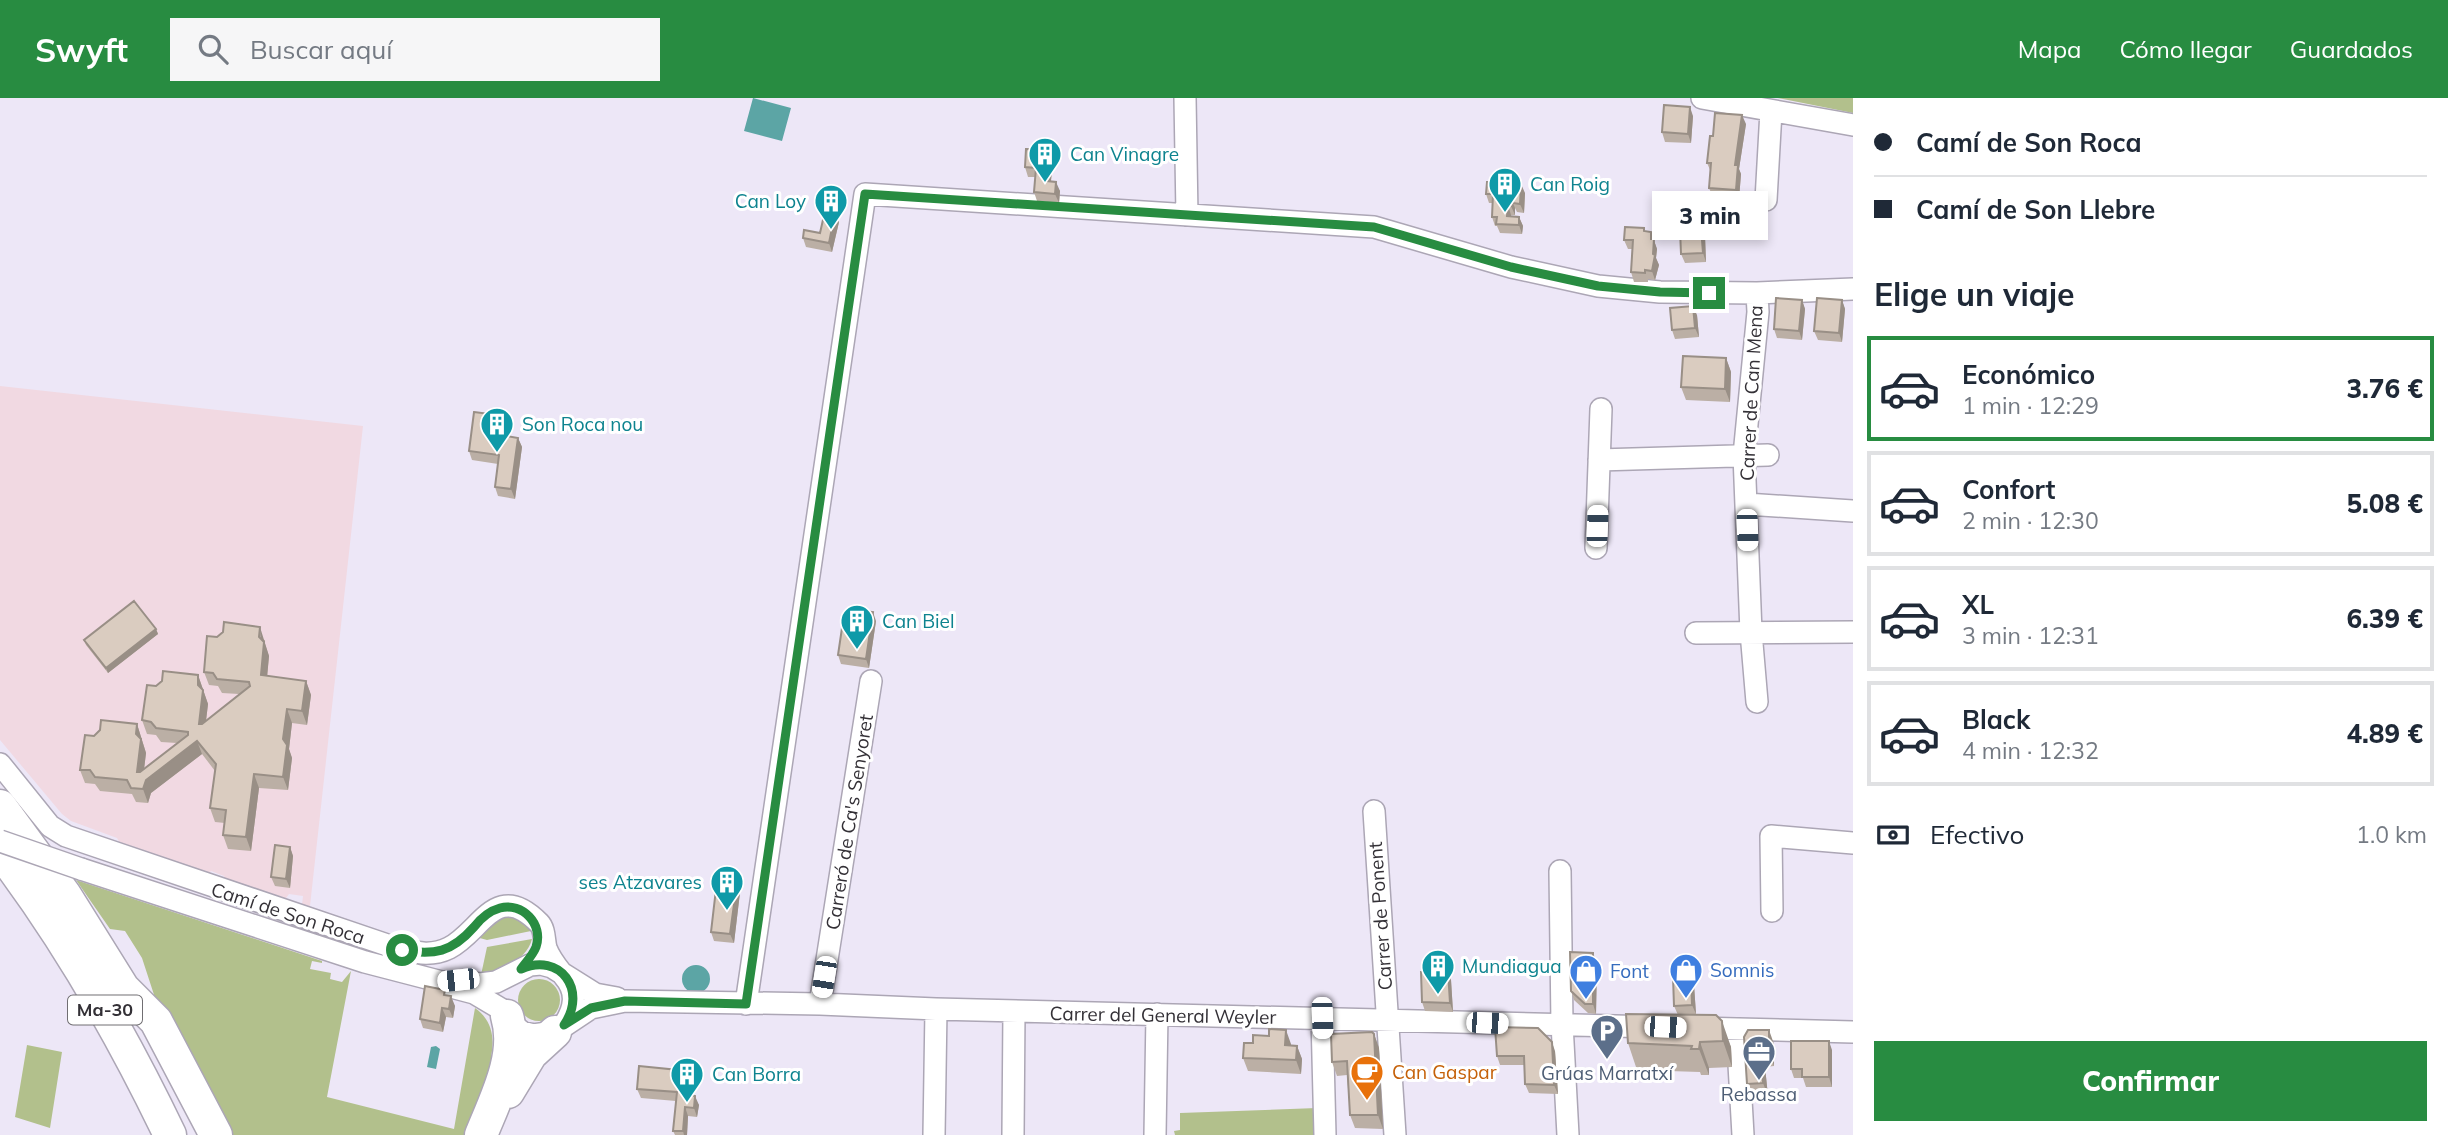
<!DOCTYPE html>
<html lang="es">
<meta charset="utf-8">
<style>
:root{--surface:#fff;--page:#f6f6f7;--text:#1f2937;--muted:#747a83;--line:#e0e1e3;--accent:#288c41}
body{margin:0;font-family:Mulish,sans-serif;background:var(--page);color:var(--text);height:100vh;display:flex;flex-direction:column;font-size:26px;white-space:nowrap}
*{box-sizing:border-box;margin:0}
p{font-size:23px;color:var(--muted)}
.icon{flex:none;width:38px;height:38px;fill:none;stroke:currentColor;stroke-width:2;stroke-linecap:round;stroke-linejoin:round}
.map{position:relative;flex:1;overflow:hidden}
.sheet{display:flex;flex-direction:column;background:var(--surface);width:595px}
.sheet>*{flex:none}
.guide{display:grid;align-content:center;height:154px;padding:0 21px;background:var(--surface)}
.end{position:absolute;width:32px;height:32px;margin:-16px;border:9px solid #288c41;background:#fff;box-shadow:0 0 0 4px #fff}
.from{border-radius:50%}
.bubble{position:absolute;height:49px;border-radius:0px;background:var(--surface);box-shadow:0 4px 10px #0003;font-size:23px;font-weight:800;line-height:49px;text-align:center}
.car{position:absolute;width:21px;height:42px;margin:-21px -10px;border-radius:9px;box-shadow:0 0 5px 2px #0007;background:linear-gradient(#fff 24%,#345 0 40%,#fff 0 76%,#345 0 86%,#fff 0)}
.guide b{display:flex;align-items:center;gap:24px;height:66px;font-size:26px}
.guide b+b{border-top:2px solid var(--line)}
.guide i{width:18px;height:18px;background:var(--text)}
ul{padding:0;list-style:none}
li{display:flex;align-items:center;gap:21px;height:105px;margin:0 14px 10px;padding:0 7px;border:4px solid var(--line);border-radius:0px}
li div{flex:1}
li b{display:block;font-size:26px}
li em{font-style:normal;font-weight:800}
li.current{border-color:var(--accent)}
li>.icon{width:63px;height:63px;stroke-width:1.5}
h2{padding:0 21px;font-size:32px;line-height:84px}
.pay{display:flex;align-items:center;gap:18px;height:77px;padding:0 21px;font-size:26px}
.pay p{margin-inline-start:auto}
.button{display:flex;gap:14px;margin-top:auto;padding:14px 21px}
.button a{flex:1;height:80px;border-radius:0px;background:var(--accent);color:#fff;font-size:28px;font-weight:800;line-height:80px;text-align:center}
header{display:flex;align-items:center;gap:42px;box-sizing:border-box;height:98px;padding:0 35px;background:var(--accent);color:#fff}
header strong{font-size:33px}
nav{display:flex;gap:38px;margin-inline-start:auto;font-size:24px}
.search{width:490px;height:63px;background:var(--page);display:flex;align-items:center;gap:18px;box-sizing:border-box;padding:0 24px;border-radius:0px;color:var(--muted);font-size:26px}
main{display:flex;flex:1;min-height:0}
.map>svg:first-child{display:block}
</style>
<header>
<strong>Swyft</strong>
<div class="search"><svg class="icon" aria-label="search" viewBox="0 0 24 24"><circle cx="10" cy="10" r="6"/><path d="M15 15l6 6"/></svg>Buscar aquí</div>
<nav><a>Mapa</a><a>Cómo llegar</a><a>Guardados</a></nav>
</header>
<main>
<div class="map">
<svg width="1853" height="1037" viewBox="0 0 1853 1037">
<rect width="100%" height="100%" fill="#ede7f7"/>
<path fill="#f1d9e2" d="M0,288l363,40 -53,480 -8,-1 1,-9 -14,-2 -5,7 -59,-21 -1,-4 -13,-5 -3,3 -87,-29 -4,-7 -46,-17 -9,-7 -62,-74z"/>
<path fill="#b2c08c" d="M1778,0h75v15z
M76,782l246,81v2l-10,-2 -2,8 21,4 -1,6 12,3 9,-11 -24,126 127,32 21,-121c17,12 20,30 16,49l7,3 -30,75h-243l-67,-128 -16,-49 -17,-27 -15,-2z
M511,815l19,13 1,5 -44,9 -11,-3 10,-14z
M532,841c-5,21 -32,32 -51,36l6,-28z
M518 902a21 21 0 1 1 42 0a21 21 0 1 1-42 0Z
M27,947l35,7 -12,76 -35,-11z
M1317,1010v27h-142l-1,-4 6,-1v-17z"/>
<path fill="#5ca5a5" d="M753,0l38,10 -9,33 -38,-10z
M682 881a14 14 0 1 1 28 0a14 14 0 1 1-28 0Z
M436,948l4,3 -4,20 -9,-2 4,-20z"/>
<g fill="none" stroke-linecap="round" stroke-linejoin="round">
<defs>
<path id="minor" d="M1185,0l2,117
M1702,0l151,27
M1766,102l5,-89
M1599,362l169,-5
M1746,406l107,7
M1596,450l5,-139
M1696,535l157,-1
M1757,604l-6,-70 -7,-177 14,-143 -1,-19
M0,666l50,62 16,10 336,114c16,3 31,6 47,-2 32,-16 47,-69 90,-25 6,6 5,18 7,25 4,11 11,19 18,28 14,16 11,32 0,49
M1374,713l21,324
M81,771l284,93 77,20 13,6 19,5 27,16 12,16 9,7 11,3 22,-3 36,-24 34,-7 195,3 116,5 720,18
M1560,773l2,153 6,111
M1772,813l-1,-75 82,7
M463,883l17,3 16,-2 34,-17 11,-1 11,3 43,27 22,4
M746,906l119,-810 509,33 137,40 87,19 62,6 97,1 96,-4
M820,906l51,-323
M1322,920l3,117
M1698,930l155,4
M1737,931l6,106
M934,1037l2,-126
M1013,1037l1,-124
M1155,1037l2,-121"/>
<path id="highway" d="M0,708l65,89 58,93 33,33 60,114
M0,753c67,88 122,184 170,284
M508,994l23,-38 24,-22
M481,1037c14,-35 38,-80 26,-119"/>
</defs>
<use href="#minor" stroke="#aca6b5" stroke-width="24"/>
<use href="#highway" stroke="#aca6b5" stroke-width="35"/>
<use href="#minor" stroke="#fff" stroke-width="21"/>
<use href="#highway" stroke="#fff" stroke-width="32"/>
<defs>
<path id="minor-bridge" d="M0,743l81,28"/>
</defs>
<use href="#minor-bridge" stroke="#aca6b5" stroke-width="24" stroke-linecap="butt"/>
<use href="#minor-bridge" stroke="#fff" stroke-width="21"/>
</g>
<path fill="#bbafa5" d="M1693,18l-2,27 -26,-1 -3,-10z
M1746,26l-7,45 2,5 -2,25 -26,-2 -4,-9 2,-16 -4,-9 6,-27z
M1050,52l3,10 -2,21 9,10 -1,12 -22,-2 -3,-9 1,-15h-7l-3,-10z
M1487,84l38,11 -1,20 -7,-1 -2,-4v7h-4v1l8,1 4,9 -1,8 -22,-1 -3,-7h-2l-3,-9 1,-14h-4l-3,-9z
M839,124l-7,30 -26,-5 -3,-9 17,-5z
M1644,130l1,3 6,1 6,17 -1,9 3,7 -4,15 -7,-1v3h-14l-3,-10 1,-23h-4l-4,-9z
M1705,138l1,26 -21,1 -4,-9z
M1802,202l3,9 -3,31 -25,-2 -3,-9z
M1842,202l3,9 -3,33 -24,-2 -4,-9z
M1697,217l2,22 -24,2 -3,-9z
M1726,260l5,14 -1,30 -44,-2 -5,-13z
M498,317l3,9 -1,11 18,3 4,9 -7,52 -17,-3 -3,-9 3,-23 -26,-4 -3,-9z
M876,523l-7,47 -28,-4 -3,-9 15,-25z
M156,531l2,5 -50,39 -22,-28 -2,-5z
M223,534l42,8v4l4,12 -2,20 39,5 5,14 -4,30 -15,-2 -3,26 3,9 -4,32 -29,-2 -8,63 -23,-2 -5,-14 2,-12 -10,-1 -5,-14 5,-37 -13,-17 -51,39 -3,10 -12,-1 -4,-8 -32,-3 -5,-7 -10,-1 -5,-13 14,-34 43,-12 9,29 -2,16 33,-26 -16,-1 -5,-7 -9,-1 -5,-14 14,-34 42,-11 10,29 -2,17 33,-27 -17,-1 -4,-7 -9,-1 -5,-13 13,-35z
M290,749l3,9 -3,32 -15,-2 -4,-9z
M741,786l-7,59 -20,-2 -3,-9z
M1593,855l4,10 -1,51 -8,-1 -14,-13 -3,-9z
M1691,878l3,9 2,29 -18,1h38l15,32 1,20 -23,1v7h-8l-1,-3 -63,-2 -9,-27 50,-28 -4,-9z
M1451,882l2,32 -28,-1 -3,-9z
M447,898l8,10 -2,12 -7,-1 -3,15 -20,-4 -3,-9z
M1374,936l5,14 4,81 -28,-1 -5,-13 -3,-40 -10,1 -5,-14z
M1744,939l30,7v22l-9,1 3,29 -16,2 -5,-14z
M1291,946l-1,2h7l5,13 -1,15 -53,-3 -5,-13z
M1832,952v37h-26l-3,-9h-9l-3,-9z
M1555,953l3,43 -29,-1 -4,-9 -1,-19h-24l-3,-9z
M691,982l-1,15 9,10 -2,12 -9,-1 -1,19h-12l-2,-4 3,-30 -35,-3 -4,-9z"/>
<path fill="#998f86" d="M1690,9l3,9 -2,27 -3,-9z
M1742,17l4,9 -7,45 2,5 -2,25 -3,-9 -1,-25z
M1050,52l3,10 -3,30 -3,-9z
M1056,84l4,9 -1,12 -4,-9z
M1521,86l4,9 -1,20 -4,-9z
M1512,93l4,10 -3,2 2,5v7l-4,-9z
M1508,107l3,10 -1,10 -3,-9z
M835,115l4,9 -7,30 -3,-9z
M1519,119l4,9 -1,8 -3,-9z
M1701,129l4,9 1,26 -3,-9z
M1651,134l6,17 -1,9 3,7 -4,15 -3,-9 1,-17z
M1802,202l3,9 -3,31 -3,-9z
M1842,202l3,9 -3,33 -3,-9z
M1693,208l4,9 2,22 -4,-9z
M1726,260l5,14 -1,30 -5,-13z
M498,317l3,9 -2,20 -3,-10z
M518,340l4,9 -7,52 -4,-10z
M873,514l3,9 -7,47 -3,-9z
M260,529l9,29 -3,33 -5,-14z
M156,531l2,5 -50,39 -2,-5z
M198,577l10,29 -4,33 -5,-13z
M306,583l5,14 -4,30 -5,-14z
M287,611l5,14 -3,26 3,9 -4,32 -5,-13v-38z
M137,626l9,29 -4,33 -5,-14z
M197,643l5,13 -51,39 -3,10 -5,-14 3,-9z
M254,676l5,14 -8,63 -5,-14z
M290,749l3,9 -3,32 -4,-9z
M738,777l3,9 -7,59 -4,-9z
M1593,855l4,10 -1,51 -3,-10z
M1448,873l3,9 2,32 -3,-9z
M1691,878l3,9 2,29 -4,-9z
M451,898l4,10 -2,12 -4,-9z
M442,910l4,9 -3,15 -3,-9z
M1722,923l9,26 1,20 -9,-26z
M1286,932l5,14 -1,15 -5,-14z
M1769,932l5,14v22l-5,-14z
M1374,936l5,14 4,81 -5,-14z
M1829,943l3,9v37l-3,-10z
M1552,944l3,9 3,43 -4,-9z
M1700,944l9,26v7l-10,-26z
M1297,948l5,13 -1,15 -5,-14z
M1760,955l5,14 3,29 -5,-13z
M688,973l3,9 -1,24 -4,-10z
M695,998l4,9 -2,12 -3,-9z
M685,1009l3,9 -1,19h-3l-1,-4z"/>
<path fill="#daccc0" stroke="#998f86" stroke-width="2" d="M1664,7l26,2 -2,27 -26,-2z
M1715,15l27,2 -7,50h3l-2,25 -27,-2 2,-25h-4l3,-27h3z
M1026,51l24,1 -3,31 9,1 -1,12 -21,-2 2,-24 -11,-1z
M1487,84l34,2 -1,20 -7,-1 1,-11 -2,-1 -1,15 -3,-1 -1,11 12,1v8l-23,-1 1,-7h-5l1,-23h-7z
M825,113l10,2 -6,30 -26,-5 1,-8 16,3z
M1625,129l19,1v3l7,1v7h3l-1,15 2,1 -3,16 -7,-1v3l-14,-1 2,-32h-9z
M1701,129l2,26 -22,1 -1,-25z
M1776,200l26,2 -3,31 -25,-2z
M1817,200l25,2 -3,33 -25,-2z
M1693,208l2,22 -23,2 -2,-22z
M1683,258l43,2 -1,31 -44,-2z
M474,314l24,3 -2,19 22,4 -7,51 -16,-2 4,-32 -30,-4z
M134,503l22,28 -50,39 -22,-28z
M856,512l17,2 -7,47 -28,-4 4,-27 11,2z
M224,524l36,5 -1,10 5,5 -3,33 45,6 -4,30 -15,-2 -4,30 4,6 -4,32 -29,-3 -8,63 -23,-2 3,-25 -16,-2 6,-44 -19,-23 -51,39 -3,9 -12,-1 -4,-8 -32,-3 -5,-7h-10l5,-35 9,1 6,-6 1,-10 36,4 -1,10 5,5 -4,33h3l48,-37v-3l-32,-4 -5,-6 -9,-2 5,-35 9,1 6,-5 1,-10 35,4v10l5,5 -4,34h3l48,-38 -1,-4 -32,-3 -4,-6 -9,-1 3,-36 10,1 6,-5z
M275,747l15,2 -4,32 -15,-2z
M718,774l20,3 -8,59 -19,-2z
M1570,854l23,1v51h-8l-14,-13z
M1448,873l2,32 -28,-1 -1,-30z
M1691,878l1,29 -18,1 -1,-29z
M425,888l20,4 -1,5 7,1 -2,13 -7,-1 -2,15 -20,-4z
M1626,916l90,1 6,6 1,20 -23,1 -1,7h-8l1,-3 -64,-3z
M1495,929l43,1 14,14 2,43 -29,-1 -1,-28h-27z
M1269,931l17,1 -1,15 12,1 -1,14 -53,-2 1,-15h9v-8l16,1z
M1748,932h21v22l-9,1 3,30 -16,1 -3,-47z
M1372,934l2,2 4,81h-28l-3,-54 -15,1 -1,-28z
M1791,943h38v36h-27v-8h-11z
M639,968l49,5 -2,23 9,2 -1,12 -9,-1 -2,24h-10l4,-39 -40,-3z"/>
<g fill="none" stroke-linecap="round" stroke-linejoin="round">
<path stroke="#288c41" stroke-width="9" d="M402,852c32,6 50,2 72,-23 7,-9 15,-16 26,-19 22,-6 44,16 36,39 -3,8 -10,15 -15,22 39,-17 67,21 43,56l27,-17 34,-7 121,3 119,-810 509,33 137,40 87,19 62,6 49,1"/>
</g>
<defs>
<symbol id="building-pin" viewBox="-11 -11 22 30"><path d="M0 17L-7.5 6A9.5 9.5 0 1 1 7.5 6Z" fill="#0f9aa8" stroke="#fff"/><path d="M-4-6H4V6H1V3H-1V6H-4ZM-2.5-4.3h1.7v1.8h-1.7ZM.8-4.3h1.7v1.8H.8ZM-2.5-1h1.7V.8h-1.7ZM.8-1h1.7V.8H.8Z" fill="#fff"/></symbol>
<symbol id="shop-pin" viewBox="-11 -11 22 30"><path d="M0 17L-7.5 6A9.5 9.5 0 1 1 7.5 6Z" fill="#3f7fe0" stroke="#fff"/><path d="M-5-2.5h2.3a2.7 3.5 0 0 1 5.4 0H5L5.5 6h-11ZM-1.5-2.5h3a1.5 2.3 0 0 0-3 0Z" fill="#fff"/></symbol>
<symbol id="parking-pin" viewBox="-11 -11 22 30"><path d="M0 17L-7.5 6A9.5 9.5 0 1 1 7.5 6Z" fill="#5c6f8a" stroke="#fff"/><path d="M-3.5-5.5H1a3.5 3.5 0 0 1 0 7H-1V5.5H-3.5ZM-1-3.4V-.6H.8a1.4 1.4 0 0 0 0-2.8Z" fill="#fff"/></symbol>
<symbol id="office-pin" viewBox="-11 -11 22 30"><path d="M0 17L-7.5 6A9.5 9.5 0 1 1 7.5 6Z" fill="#5c6f8a" stroke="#fff"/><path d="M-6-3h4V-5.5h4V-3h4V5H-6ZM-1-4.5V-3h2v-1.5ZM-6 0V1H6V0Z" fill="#fff"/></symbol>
<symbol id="cafe-pin" viewBox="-11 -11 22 30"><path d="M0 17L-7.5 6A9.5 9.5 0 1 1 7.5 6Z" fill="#e8710a" stroke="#fff"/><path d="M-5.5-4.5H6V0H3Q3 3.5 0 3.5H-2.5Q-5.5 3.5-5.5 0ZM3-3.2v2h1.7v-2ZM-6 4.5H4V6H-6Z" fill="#fff"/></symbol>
</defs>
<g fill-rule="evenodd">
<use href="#building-pin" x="1026" y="37" width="38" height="52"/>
<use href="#building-pin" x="1486" y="67" width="38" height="52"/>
<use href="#building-pin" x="812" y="84" width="38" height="52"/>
<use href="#building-pin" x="478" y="307" width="38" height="52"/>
<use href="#building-pin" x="838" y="504" width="38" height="52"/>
<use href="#building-pin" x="708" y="765" width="38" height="52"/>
<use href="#building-pin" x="1419" y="849" width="38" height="52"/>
<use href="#shop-pin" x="1667" y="853" width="38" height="52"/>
<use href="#shop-pin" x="1567" y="854" width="38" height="52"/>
<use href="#parking-pin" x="1588" y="914" width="38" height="52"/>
<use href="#office-pin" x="1740" y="935" width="38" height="52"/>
<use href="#cafe-pin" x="1348" y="955" width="38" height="52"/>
<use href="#building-pin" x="668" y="957" width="38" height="52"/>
</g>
<g text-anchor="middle" stroke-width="6" stroke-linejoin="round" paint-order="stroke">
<rect fill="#fff" stroke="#706e72" stroke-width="2" x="68" y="897.5" width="74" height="29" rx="5"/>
<g font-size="18" font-weight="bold" fill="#333036">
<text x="105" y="918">Ma-30</text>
</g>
<g font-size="19" fill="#0d838f" stroke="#fff" text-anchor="start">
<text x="1070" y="63">Can Vinagre</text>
<text x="1530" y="93">Can Roig</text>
<text x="806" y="110" text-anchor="end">Can Loy</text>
<text x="522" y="333">Son Roca nou</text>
<text x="882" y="530">Can Biel</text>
<text x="702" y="791" text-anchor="end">ses Atzavares</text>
<text x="1462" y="875">Mundiagua</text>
<text x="712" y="983">Can Borra</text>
</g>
<g font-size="19" fill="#333036" stroke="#fff">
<text transform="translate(1751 295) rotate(-87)" y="7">Carrer de Can Mena</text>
<text transform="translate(849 724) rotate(-81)" y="7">Carreró de Ca's Senyoret</text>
<text transform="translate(288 815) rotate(18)" y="7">Camí de Son Roca</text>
<text transform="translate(1380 818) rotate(-94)" y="7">Carrer de Ponent</text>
<text transform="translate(1163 917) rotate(1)" y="7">Carrer del General Weyler</text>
</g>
<g font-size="19" fill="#366cbe" stroke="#fff" text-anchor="start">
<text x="1710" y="879">Somnis</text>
<text x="1610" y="880">Font</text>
</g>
<g font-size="19" fill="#c56008" stroke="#fff" text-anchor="start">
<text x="1392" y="981">Can Gaspar</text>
</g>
<g font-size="19" fill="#4e5e75" stroke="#fff">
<text x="1607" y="982">Grúas Marratxí</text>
<text x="1759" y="1003">Rebassa</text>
</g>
</g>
</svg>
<i class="end from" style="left:402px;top:852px"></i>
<i class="end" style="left:1709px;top:195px"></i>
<div class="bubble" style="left:1652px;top:93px;width:116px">3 min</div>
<i class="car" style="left:1597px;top:428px;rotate:2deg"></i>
<i class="car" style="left:1747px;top:432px;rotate:178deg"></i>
<i class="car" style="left:824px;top:879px;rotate:189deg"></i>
<i class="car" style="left:458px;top:882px;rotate:264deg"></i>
<i class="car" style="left:1322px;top:920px;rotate:178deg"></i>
<i class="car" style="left:1487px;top:925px;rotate:92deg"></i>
<i class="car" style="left:1665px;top:929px;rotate:92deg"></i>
</div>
<section class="sheet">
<div class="guide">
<b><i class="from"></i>Camí de Son Roca</b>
<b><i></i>Camí de Son Llebre</b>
</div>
<h2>Elige un viaje</h2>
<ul>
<li class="current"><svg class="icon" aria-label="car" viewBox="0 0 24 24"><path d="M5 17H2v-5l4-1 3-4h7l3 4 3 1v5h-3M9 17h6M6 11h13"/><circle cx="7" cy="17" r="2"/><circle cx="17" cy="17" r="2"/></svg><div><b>Económico</b><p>1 min · 12:29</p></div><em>3.76 €</em></li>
<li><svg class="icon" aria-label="car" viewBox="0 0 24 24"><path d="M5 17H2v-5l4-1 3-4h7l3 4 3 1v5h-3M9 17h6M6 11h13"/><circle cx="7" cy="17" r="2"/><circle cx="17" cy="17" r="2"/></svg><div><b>Confort</b><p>2 min · 12:30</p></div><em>5.08 €</em></li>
<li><svg class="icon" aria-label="car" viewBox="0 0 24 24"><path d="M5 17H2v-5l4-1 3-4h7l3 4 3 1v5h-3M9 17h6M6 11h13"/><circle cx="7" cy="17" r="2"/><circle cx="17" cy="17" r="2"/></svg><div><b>XL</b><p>3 min · 12:31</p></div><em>6.39 €</em></li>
<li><svg class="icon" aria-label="car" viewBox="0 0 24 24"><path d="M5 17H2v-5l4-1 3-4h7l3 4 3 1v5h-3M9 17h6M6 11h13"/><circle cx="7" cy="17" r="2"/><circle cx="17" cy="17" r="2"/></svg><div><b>Black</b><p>4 min · 12:32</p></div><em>4.89 €</em></li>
</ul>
<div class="pay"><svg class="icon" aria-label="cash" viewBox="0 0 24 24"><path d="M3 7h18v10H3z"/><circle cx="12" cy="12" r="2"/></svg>Efectivo<p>1.0 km</p></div>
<div class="button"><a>Confirmar</a></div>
</section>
</main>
